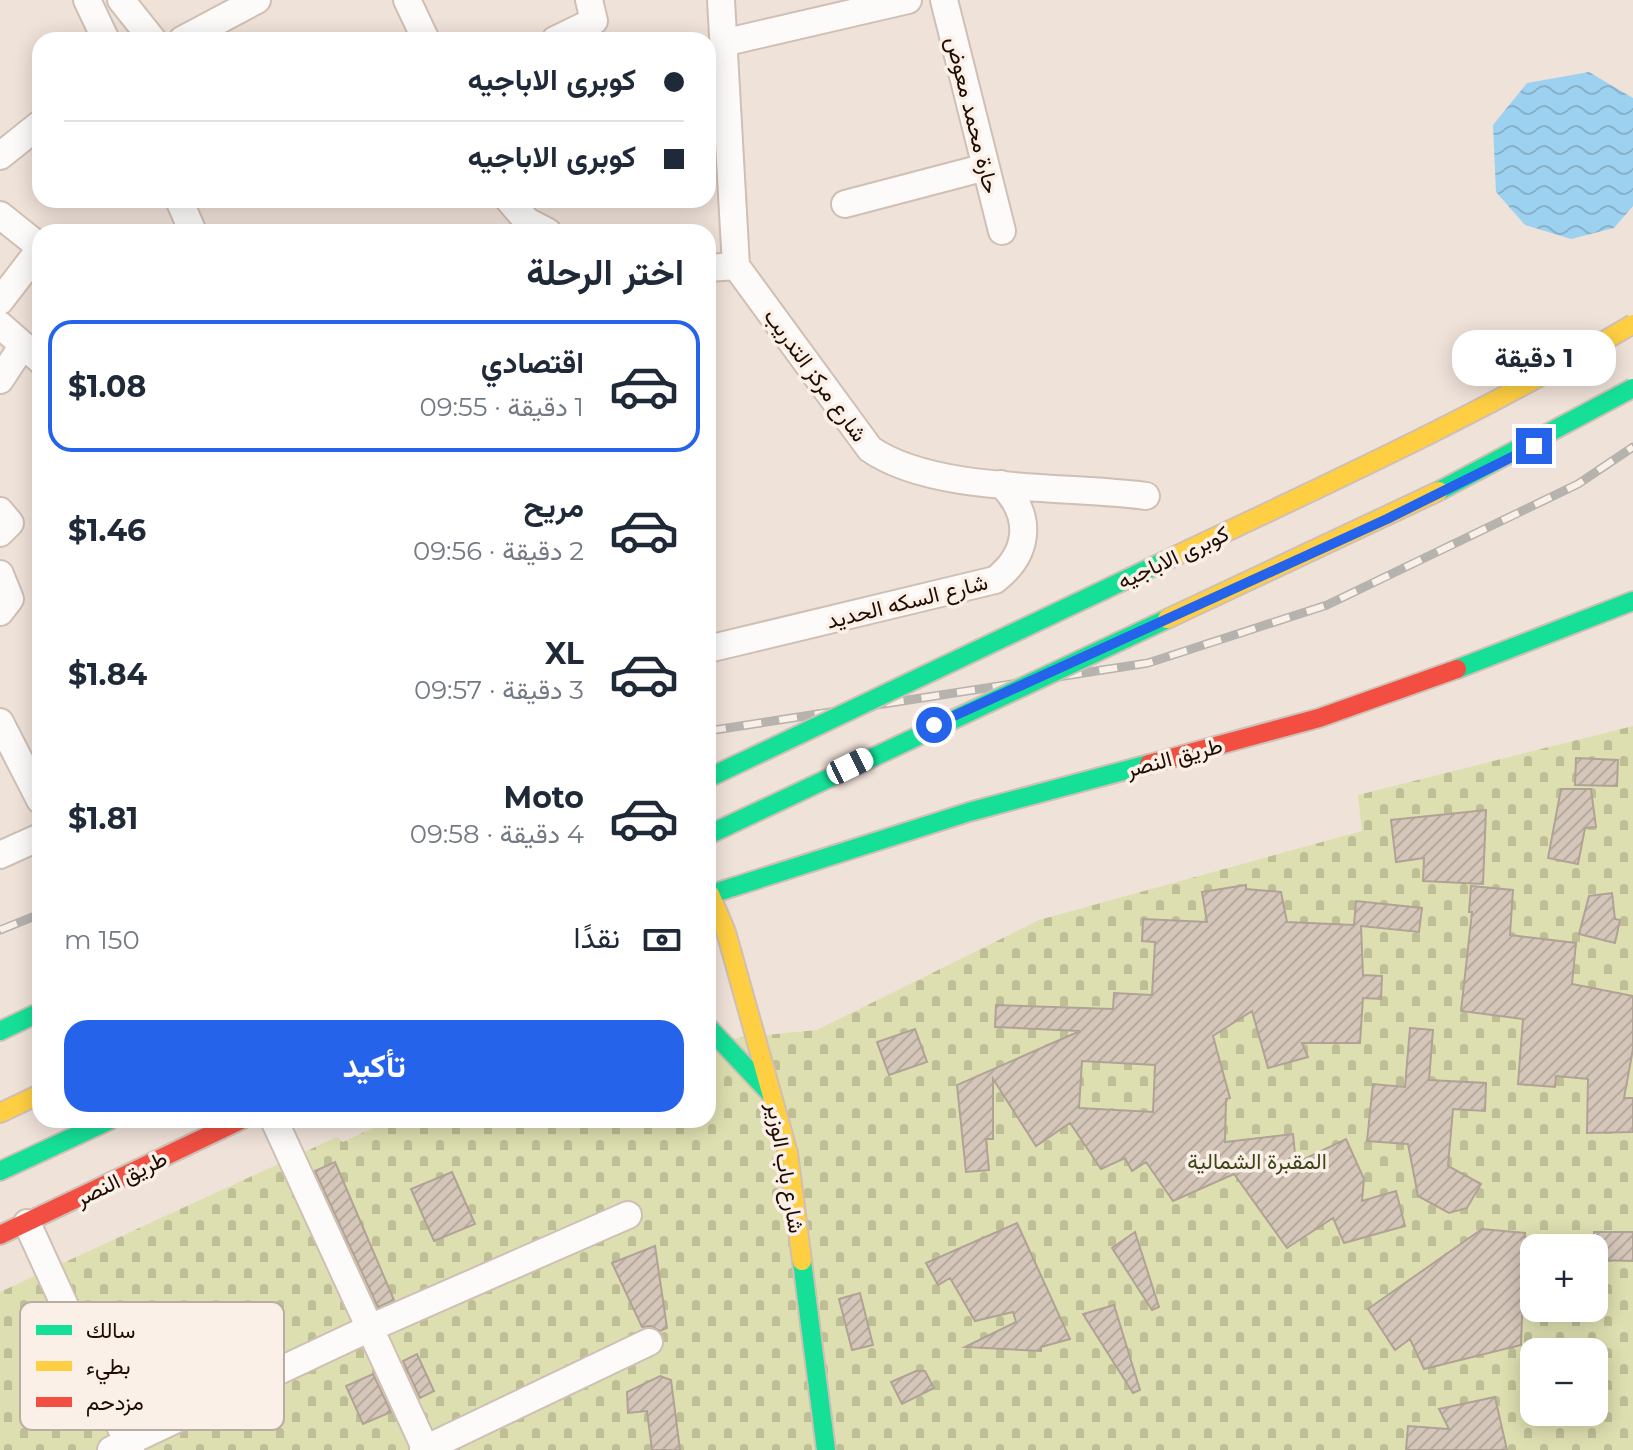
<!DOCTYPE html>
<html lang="ar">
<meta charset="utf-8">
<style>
:root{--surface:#fff;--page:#f6f6f7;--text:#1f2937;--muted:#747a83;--line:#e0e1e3;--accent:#2563eb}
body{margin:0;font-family:Montserrat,Vazirmatn,sans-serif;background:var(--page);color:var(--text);direction:rtl;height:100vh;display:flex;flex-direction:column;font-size:30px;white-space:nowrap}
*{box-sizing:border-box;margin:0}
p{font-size:26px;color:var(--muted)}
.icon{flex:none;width:44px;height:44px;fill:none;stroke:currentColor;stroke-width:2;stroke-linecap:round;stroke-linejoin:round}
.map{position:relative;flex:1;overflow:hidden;direction:ltr}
.sheet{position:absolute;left:32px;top:224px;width:684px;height:904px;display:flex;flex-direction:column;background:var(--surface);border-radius:24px;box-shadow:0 4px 20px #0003;direction:rtl}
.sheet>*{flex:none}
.banner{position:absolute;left:32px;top:32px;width:684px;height:176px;border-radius:24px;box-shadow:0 4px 20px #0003;direction:rtl;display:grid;align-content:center;height:176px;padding:0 32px;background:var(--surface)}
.tools{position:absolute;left:1520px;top:1234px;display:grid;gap:16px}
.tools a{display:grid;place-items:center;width:88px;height:88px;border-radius:16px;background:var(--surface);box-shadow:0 4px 20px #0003;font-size:40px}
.end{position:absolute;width:36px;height:36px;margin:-18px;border:10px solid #2563eb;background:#fff;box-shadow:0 0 0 4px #fff}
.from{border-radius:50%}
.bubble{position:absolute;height:56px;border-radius:24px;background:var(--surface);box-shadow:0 4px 20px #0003;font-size:26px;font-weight:700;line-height:56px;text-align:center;direction:rtl}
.car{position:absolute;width:24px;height:48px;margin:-24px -12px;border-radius:10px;box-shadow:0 0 6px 2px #0007;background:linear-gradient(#fff 24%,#345 0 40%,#fff 0 76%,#345 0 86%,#fff 0)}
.banner b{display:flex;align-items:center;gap:28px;height:76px;font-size:30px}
.banner b+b{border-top:2px solid var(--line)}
.banner i{width:20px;height:20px;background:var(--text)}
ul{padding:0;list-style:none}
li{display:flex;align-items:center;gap:24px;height:132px;margin:0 16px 12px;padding:0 16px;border:4px solid transparent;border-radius:24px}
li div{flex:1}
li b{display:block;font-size:30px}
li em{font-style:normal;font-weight:700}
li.current{border-color:var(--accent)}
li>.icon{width:72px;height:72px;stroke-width:1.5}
h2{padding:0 32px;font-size:36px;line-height:96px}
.pay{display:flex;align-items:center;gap:20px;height:88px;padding:0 32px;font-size:30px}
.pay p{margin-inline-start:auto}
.action{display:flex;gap:16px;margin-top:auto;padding:16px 32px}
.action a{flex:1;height:92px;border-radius:24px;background:var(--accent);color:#fff;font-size:32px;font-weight:700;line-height:92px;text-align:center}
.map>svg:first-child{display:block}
</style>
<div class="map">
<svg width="1633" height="1450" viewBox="0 0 1633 1450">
<defs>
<pattern id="cemetery-stones" width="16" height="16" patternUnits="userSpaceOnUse" patternTransform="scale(2)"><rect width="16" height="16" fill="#dedfb0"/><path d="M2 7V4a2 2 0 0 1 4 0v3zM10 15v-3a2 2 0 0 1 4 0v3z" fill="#bebe96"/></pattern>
<pattern id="water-waves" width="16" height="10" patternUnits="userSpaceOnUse" patternTransform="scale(2)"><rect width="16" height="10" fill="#9cd1ef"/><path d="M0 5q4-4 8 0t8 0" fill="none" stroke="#86b2cb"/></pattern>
<pattern id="building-hatch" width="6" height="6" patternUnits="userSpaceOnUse" patternTransform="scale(2)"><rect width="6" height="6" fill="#d4c6b9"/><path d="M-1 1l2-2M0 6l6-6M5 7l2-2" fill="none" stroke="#b6a99d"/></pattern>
</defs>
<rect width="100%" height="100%" fill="#efe2d9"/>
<path fill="url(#cemetery-stones)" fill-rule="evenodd" d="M1633,726v724h-1633v-158l337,-155 6,5 48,-22h317v-79l109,-11 222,-110 323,-89 -4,-36zM1534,1248h60v60h-60zM1534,1352h60v60h-60z"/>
<path fill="url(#water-waves)" d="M1589,72l44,26v108l-19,22 -43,11 -46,-14 -29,-33 -3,-67 34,-42z"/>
<path fill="url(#building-hatch)" stroke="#b0a396" stroke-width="2" fill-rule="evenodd" d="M1576,758l42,2 -1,26 -42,-1z
M1561,789h30l5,38 -11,1 -7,36 -30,-6z
M1486,810l-3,74 -60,-3 1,-23 -28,4 -5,-42z
M1246,885v4l35,3 6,30 67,3 2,-24 66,7 -3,24 -58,-6 2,49 19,1 -1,23 -18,-1 -3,45h-58l6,14 -40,11 -16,-57 -39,25 17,62 -4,1 -1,43 68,-8 3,29 50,-24 18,40 -2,22 34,-10 9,35 -61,17 -11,-25 -46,30 -53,-74 -61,27 -27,-39 -14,9 -7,-13 -24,11 -31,-46 -34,23 -43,-67v60h-7l3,31 -23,2 -9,-87 123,-54 -85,-4 1,-22 117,4 1,-16 38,2 3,-53 -13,-1 1,-22 64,3 -5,-30zM1082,1061l73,4 -2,47 -74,-4z
M1471,886l42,4 -3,45 66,8 -4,41 61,12v53l-9,49h9v34l-46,1 1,-54 -32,-3 -1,11 -37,-3 5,-65 -62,-8 11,-99h-3z
M1612,893l3,26 5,1 -5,23 -36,-9 10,-38z
M1410,1028l23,2 -4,50 57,3 -1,28 -32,-2 -5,57 33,18 -14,24 -18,5 -31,-17 -10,-52 -41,-3 6,-57 32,3z
M915,1029l12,33 -38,13 -12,-33z
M335,1162l59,138 -16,7 -63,-136z
M452,1172l23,52 -41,17 -23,-52z
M1017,1223l53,116 -29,8v4l-76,-4 51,-25 -3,-10 -38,9 -25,-43 -12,7 -12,-22z
M1482,1229l43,4 -4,112 -97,24 -14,-30 -15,11 -27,-41z
M1135,1232l24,75 -7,3 -40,-62z
M1594,1232h39v29l-39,-1z
M655,1246l12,82 -7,3 -9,-5 -9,1 -30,-64z
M860,1293l13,52 -21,5 -13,-51z
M1114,1305l26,85 -7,3 -50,-79z
M417,1354l17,37 -14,7 -17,-37z
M916,1371h9l9,17 -32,16 -11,-22z
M373,1374l18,38 -28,12 -17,-38z
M660,1376l11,4 9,70h-28l-5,-39 -19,2 -1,-21z
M1495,1397l12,53h-101l2,-24 41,3 -10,-20z"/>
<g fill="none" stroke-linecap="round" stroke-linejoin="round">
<defs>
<path id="street" d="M87,0l19,40
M121,0l32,40
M407,0l19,40
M721,0l15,266
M944,0l58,231
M182,40l75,-40
M555,40l39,-19 -5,-21
M723,43l185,-43
M0,156l40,-32
M179,200l14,32
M509,200l18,21 21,11
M845,204l141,-37
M0,215l40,32
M736,266l134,183c65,45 197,36 276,47
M708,268l28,-2
M0,301l40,-52
M0,325l40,35
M0,380l23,-35
M0,511l10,12 -10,10
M0,574l10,25 -10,13
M708,649l287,-69c35,-27 38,-65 6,-96
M0,722l40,78
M0,855l40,-18
M274,1120l152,330
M27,1223l104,227
M111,1450l259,-122 258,-113
M423,1450l226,-108"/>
<path id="fast" d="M1457,669l176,-68
M708,895l261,-83 180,-48
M708,1027l61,65
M0,1031l40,-19
M0,1171l110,-51
M802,1261l24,189"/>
<path id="slow" d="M710,894l16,38 62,221 14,108
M0,1113l40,-19"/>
<path id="jam" d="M1149,764l170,-46 138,-49
M0,1235l241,-115"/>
</defs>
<use href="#street" stroke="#d0bfb4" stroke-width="30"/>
<use href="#fast" stroke="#d0bfb4" stroke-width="22"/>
<use href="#slow" stroke="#d0bfb4" stroke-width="22"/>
<use href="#jam" stroke="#d0bfb4" stroke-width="22"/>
<use href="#street" stroke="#fdfbf9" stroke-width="26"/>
<use href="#fast" stroke="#16e098" stroke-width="18"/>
<use href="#slow" stroke="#ffcf43" stroke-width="18"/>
<use href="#jam" stroke="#f24e42" stroke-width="18"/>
<defs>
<path id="rail" d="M708,731l440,-68 179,-58 251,-121 55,-37
M0,930l40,-16"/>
</defs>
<use href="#rail" stroke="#b6b2ae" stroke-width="9"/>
<use href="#rail" stroke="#fbf0e8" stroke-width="6" stroke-dasharray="18" stroke-linecap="butt"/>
<defs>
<path id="fast-bridge" d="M1439,491l194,-103
M708,778l459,-218
M708,835l459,-216"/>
<path id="slow-bridge" d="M1167,560c158,-75 316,-147 466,-236
M1167,619l272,-128"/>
</defs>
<use href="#fast-bridge" stroke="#d0bfb4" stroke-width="22" stroke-linecap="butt"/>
<use href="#slow-bridge" stroke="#d0bfb4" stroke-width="22" stroke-linecap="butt"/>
<use href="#fast-bridge" stroke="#16e098" stroke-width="18"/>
<use href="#slow-bridge" stroke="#ffcf43" stroke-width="18"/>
</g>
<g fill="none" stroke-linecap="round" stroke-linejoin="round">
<path stroke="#2563eb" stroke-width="10" d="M934,725l453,-206 147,-73"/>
</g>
<g text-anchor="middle" stroke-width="7" stroke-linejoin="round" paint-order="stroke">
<g font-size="22" fill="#1f0c01" stroke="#fbf0e8">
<text transform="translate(973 115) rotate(76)" y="8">حارة محمد معوض</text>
<text transform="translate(816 375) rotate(54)" y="8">شارع مركز التدريب</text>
<text transform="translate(1173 557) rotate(-25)" y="8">كوبرى الاباجيه</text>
<text transform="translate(907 601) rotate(-14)" y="8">شارع السكه الحديد</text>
<text transform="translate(1174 757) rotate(-15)" y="8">طريق النصر</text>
<text transform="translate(786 1168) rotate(80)" y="8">شارع باب الوزير</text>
<text transform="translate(121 1178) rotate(-26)" y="8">طريق النصر</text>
</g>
<g font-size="22" fill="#3e4318" stroke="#fbf0e8">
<text x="1257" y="1169">المقبرة الشمالية</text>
</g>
</g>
<rect x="20" y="1302" width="264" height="128" rx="12" fill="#fbf0e8" stroke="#b9aca3" stroke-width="2"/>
<rect x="36" y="1325" width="36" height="10" fill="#16e098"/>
<rect x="36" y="1361" width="36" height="10" fill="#ffcf43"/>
<rect x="36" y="1397" width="36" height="10" fill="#f24e42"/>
<g font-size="22" fill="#1f0c01">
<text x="86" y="1338">سالك</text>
<text x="86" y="1374">بطيء</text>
<text x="86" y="1410">مزدحم</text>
</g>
</svg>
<div class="tools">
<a>+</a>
<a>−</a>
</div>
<i class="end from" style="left:934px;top:725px"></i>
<i class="end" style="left:1534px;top:446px"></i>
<div class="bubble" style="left:1452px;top:330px;width:164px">1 دقيقة</div>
<i class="car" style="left:850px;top:766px;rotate:64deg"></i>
<div class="banner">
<b><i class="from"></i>كوبرى الاباجيه</b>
<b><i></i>كوبرى الاباجيه</b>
</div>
<section class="sheet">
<h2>اختر الرحلة</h2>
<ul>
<li class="current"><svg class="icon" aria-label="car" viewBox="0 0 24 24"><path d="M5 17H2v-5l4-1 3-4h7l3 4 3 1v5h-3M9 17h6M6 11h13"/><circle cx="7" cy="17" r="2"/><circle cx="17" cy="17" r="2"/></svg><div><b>اقتصادي</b><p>1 دقيقة · 09:55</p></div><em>$1.08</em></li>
<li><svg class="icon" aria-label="car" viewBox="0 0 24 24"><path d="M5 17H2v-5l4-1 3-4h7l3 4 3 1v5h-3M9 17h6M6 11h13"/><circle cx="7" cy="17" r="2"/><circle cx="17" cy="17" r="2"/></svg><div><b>مريح</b><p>2 دقيقة · 09:56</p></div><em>$1.46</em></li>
<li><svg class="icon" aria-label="car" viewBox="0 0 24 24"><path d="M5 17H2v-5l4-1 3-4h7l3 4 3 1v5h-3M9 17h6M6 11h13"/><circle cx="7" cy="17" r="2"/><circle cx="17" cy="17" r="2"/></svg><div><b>XL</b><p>3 دقيقة · 09:57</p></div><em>$1.84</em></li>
<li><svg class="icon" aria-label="car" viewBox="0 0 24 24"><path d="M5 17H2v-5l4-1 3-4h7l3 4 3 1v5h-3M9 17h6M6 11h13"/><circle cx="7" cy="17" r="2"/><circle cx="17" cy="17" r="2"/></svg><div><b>Moto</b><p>4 دقيقة · 09:58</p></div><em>$1.81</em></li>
</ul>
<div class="pay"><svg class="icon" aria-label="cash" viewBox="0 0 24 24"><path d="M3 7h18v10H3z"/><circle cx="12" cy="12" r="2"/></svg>نقدًا<p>150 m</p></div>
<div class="action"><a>تأكيد</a></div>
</section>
</div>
